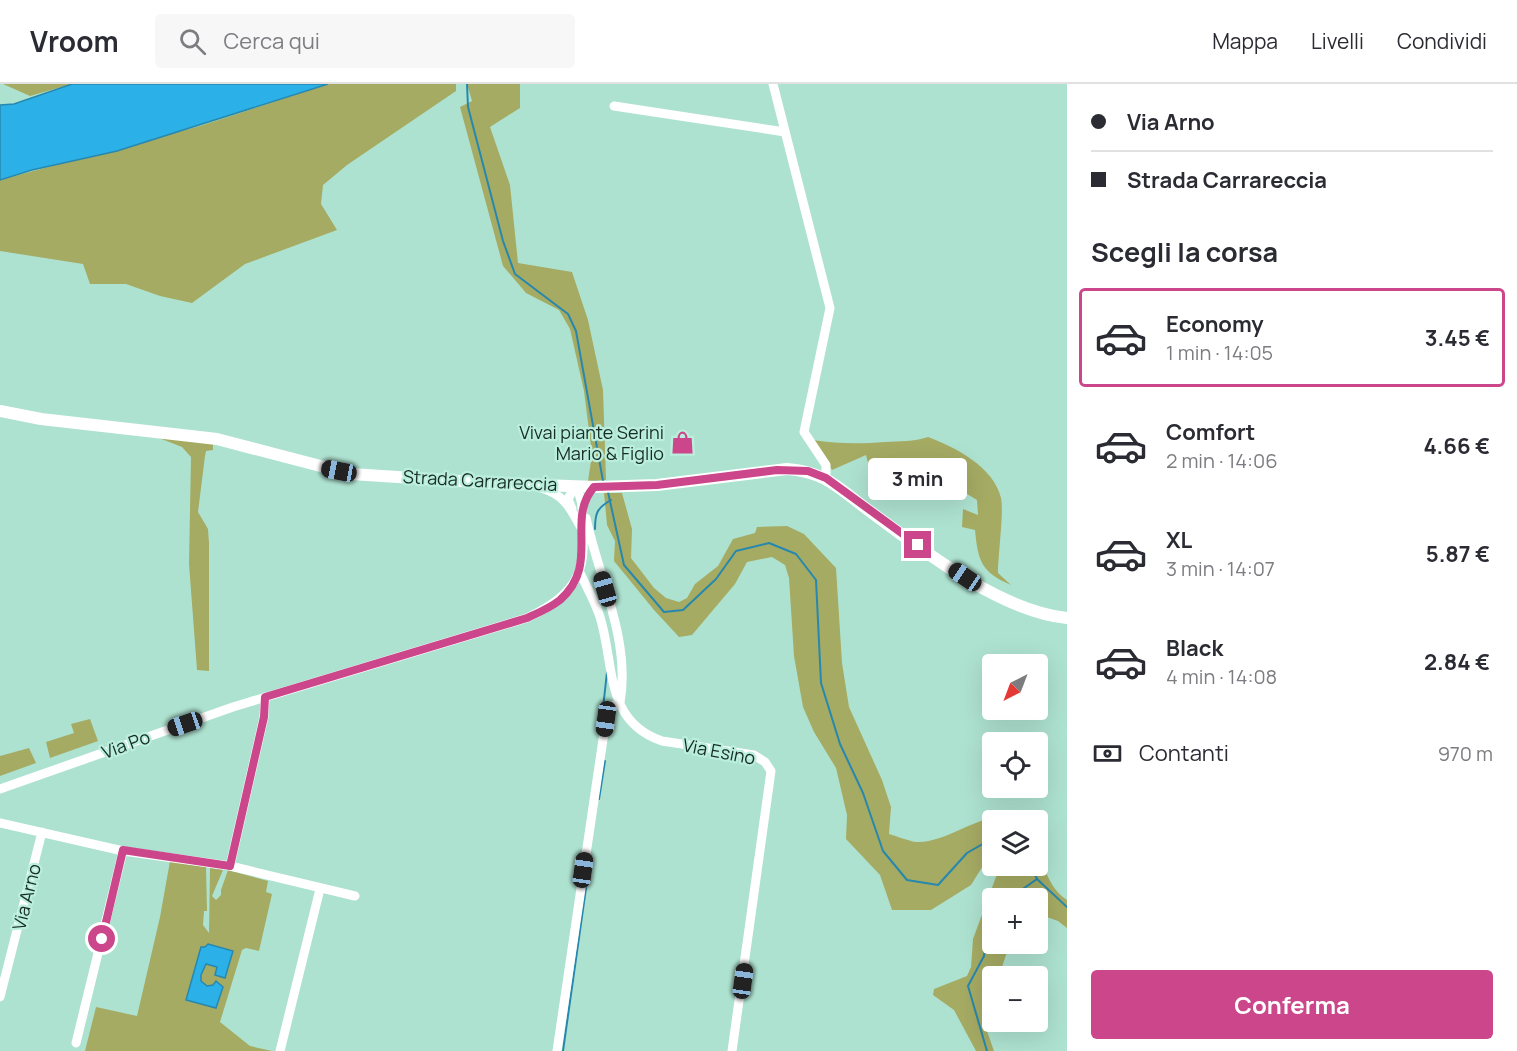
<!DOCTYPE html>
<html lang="it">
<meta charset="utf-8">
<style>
:root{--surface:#fff;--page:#f7f7f7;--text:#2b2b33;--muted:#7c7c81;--line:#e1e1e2;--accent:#cb468a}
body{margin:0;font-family:Manrope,sans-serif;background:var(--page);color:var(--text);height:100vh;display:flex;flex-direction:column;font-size:22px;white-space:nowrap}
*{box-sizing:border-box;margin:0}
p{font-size:20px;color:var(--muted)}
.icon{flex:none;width:33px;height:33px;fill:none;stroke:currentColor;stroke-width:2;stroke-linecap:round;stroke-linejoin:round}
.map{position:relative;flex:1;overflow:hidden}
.details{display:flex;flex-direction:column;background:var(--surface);width:450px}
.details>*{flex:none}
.top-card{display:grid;align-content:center;height:132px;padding:0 24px;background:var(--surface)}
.needle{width:39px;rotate:222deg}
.fabs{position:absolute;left:982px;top:570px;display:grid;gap:12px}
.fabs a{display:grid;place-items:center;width:66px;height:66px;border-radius:6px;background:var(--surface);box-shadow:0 6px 24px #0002;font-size:30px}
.end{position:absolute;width:27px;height:27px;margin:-14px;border:8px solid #cb468a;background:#fff;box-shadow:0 0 0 3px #fff}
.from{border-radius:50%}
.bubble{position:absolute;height:42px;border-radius:6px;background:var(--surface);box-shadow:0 6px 24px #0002;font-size:20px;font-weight:700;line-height:42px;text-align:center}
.car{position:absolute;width:18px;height:36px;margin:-18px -9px;border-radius:8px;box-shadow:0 0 4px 2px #0007;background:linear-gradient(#222 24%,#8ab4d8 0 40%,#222 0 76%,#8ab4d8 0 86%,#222 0)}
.top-card b{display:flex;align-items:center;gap:21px;height:57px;font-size:22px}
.top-card b+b{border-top:2px solid var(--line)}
.top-card i{width:15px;height:15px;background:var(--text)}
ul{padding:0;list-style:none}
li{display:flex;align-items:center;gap:18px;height:99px;margin:0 12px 9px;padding:0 12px;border:3px solid transparent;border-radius:6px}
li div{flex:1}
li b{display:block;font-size:22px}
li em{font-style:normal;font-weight:700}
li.on{border-color:var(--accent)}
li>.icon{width:54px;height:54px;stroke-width:1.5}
h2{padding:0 24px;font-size:27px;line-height:72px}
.pay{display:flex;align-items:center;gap:15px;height:66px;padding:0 24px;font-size:22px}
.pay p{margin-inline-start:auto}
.primary-button{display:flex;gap:12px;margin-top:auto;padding:12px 24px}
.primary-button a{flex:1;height:69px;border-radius:6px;background:var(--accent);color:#fff;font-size:24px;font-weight:700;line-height:69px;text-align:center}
header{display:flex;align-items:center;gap:36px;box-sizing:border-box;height:84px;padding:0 30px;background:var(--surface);border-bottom:2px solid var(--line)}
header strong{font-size:28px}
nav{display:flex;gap:33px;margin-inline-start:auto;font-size:21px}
.search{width:420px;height:54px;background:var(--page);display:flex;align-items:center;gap:15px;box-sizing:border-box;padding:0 21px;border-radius:6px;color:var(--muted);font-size:22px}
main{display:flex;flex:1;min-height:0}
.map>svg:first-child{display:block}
</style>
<header>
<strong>Vroom</strong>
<div class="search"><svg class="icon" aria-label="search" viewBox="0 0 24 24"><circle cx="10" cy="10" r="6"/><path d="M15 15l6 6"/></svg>Cerca qui</div>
<nav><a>Mappa</a><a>Livelli</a><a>Condividi</a></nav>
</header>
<main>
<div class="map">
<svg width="1067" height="967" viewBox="0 0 1067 967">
<rect width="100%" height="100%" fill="#aee2d0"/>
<path fill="#a5ab63" d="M3,0h69l-42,12z
M328,0h128v7l-109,74 -24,20 -2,19 16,26 -92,34 -53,39 -32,-7 -34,-12h-36l-7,-20 -83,-13v-71l200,-54z
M467,0h53v24l-30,19 20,58 8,78 54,9 16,48 15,70 3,90 -18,1 4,-27 -8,-63 -14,-62 -11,-19 -33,-17 -23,-27 -43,-159 12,-6z
M928,353c27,10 66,30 73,61 3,14 -3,57 -3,75l13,12c-30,-13 -33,-24 -36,-55l-13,-3 1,-18 15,6 -1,-15 -66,-40 -15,-2 -24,20 -6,-23 -34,15 -19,-30c25,4 46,4 72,2 14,-1 29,0 43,-5z
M159,354l54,4v8l-7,1 -1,5 -7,56 10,17 1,14v128l-12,-1 -8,-106 2,-107 -9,-10z
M604,409h18l10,36 -1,29 23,30 12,10 13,4 8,-4 8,-14 23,-18 15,-27 22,-6 2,-6 30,-1 17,8 32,34 6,95 7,44 33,73 9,27 -2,27c8,2 19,7 27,8 34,2 76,-40 108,-22h-31v39l-7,2 -15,24 -40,25h-39l-12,-35 -34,-36 1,-24 -11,-47 -22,-36 -11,-25 -9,-51 -5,-78 -4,-13 -13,-8 -25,5 -12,22 -43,51 -13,2 -25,-27 -40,-49 1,-20 -8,-16z
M90,635l8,22 -48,17 -4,-16 28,-9 -3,-9z
M29,664l7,15 -36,13v-20z
M1038,757c3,20 10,47 29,59v28l-9,-7 -14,-5 -6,-8v-10h-45v46h10l5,5 -9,27h-6c0,13 -5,17 -8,28 -5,14 5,34 9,47h-18l-22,-41 -21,-15 1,-6 33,-13 4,-9 2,-28 27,-73h38z
M170,777l36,6 1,44h-3l-1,14 6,8 1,-65 13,2 -11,26 4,4 5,-5v-5l7,-20 40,11 -2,11 6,2 -13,57 -13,-3 -4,2 -22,72 30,24 22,5h-187l11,-44 41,9 23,-99z"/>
<path fill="#2cb0e8" stroke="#2688ae" stroke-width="1.5" d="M72,0h256l-211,67 -85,19 -32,10v-75l14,-1z
M208,860l25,7 -8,27 -10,-3 2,-8 -11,-3 -5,11v6l6,5 6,-1 3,-4 7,6 -7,21 -30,-8 15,-53h4z"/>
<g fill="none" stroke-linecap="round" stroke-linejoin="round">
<path stroke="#2688ae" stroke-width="2" d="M467,0l1,23 35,134 12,33 53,40 8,17 27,150
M608,408l16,73 40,47 19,-2 33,-31 20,-28 33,-8 27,11 20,26 5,103 19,61 23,49 20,58 24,29 31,5 29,-32 26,-15
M595,445c0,-16 2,-21 16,-29
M602,633l5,-45
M599,715l6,-38
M1037,795l30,28
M1010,814l27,-19 -6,-13
M563,967l23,-163
M987,967l-19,-65 16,-30 3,-33 6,-6"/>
<path stroke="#fff" stroke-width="9" d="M773,0l57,224 -26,124 22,33v13
M614,22l171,26
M541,404c22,6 29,19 39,38
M586,434c13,60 45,123 34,185
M579,487c7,15 16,30 21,46 15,48 4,104 62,124l92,14 11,7 6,9 -39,280
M0,705l233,-82 294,-89c29,-14 55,-31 56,-68 1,-7 -1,-15 -1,-23 0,-16 2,-27 -7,-41l-7,13 4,10
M0,739l123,28 107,15 125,30
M230,782l34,-149 1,-20
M0,913l42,-165
M76,959l47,-192
M280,967l40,-162
M557,967l49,-332 6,-13 8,-3"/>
<path stroke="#fff" stroke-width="12" d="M0,327l41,8 176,20 134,35 140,9 105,4 61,-2 130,-16c41,3 53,21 84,43 54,40 129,99 196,106"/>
</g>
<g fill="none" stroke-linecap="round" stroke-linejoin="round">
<path stroke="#cb468a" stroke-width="8" d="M102,855l21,-89 107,16 34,-149 1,-20 262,-79c11,-5 23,-10 33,-18 41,-36 5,-80 34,-113l63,-2 120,-15 31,1 18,7 92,67"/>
</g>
<defs>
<symbol id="shop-bare" viewBox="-9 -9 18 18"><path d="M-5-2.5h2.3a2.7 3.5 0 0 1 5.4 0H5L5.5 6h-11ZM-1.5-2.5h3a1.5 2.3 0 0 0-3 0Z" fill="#cb468a" stroke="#bbefdd" stroke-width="2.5" paint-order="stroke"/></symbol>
</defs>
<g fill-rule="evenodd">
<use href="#shop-bare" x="666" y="342" width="33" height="33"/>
</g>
<g text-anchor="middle" stroke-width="4.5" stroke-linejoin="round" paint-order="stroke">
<g font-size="18" fill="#182c26" stroke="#bbefdd" text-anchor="end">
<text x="664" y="355">Vivai piante Serini<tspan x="664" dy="21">Mario &amp; Figlio</tspan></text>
</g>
<g font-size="18" fill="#182c26" stroke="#bbefdd">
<text transform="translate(480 397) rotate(3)" y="6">Strada Carrareccia</text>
<text transform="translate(126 661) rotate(-20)" y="6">Via Po</text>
<text transform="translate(719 668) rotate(11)" y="6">Via Esino</text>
<text transform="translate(27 813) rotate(-76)" y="6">Via Arno</text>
</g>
</g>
</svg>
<div class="fabs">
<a><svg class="needle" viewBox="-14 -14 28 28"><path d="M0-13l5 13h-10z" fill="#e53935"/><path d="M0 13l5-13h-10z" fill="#7c7c81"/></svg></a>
<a><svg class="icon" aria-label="locate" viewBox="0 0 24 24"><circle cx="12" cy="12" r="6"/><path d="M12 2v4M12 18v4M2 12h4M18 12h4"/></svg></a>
<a><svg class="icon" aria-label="layers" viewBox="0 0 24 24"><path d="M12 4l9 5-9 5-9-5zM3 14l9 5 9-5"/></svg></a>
<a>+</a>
<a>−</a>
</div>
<i class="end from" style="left:102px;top:855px"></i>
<i class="end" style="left:918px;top:461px"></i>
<div class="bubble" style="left:868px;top:374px;width:99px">3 min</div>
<i class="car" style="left:339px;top:387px;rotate:281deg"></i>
<i class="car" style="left:965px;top:493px;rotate:304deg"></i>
<i class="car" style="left:605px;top:505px;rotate:344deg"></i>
<i class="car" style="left:606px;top:635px;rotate:188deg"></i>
<i class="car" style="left:185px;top:640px;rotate:251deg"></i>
<i class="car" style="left:583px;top:786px;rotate:8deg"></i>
<i class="car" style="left:743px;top:897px;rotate:8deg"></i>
</div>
<section class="details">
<div class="top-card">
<b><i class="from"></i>Via Arno</b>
<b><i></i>Strada Carrareccia</b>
</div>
<h2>Scegli la corsa</h2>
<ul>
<li class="on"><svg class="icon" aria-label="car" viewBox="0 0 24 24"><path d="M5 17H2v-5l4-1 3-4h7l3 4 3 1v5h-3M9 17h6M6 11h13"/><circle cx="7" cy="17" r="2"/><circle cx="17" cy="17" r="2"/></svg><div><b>Economy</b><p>1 min · 14:05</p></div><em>3.45 €</em></li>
<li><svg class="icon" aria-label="car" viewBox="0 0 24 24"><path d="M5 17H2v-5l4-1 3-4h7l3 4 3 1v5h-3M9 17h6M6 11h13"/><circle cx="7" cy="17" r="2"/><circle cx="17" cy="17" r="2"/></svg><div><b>Comfort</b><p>2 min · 14:06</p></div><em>4.66 €</em></li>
<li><svg class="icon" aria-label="car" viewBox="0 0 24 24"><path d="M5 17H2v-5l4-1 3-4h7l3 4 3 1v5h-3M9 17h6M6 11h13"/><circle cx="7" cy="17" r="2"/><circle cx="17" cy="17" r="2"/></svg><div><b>XL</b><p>3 min · 14:07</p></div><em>5.87 €</em></li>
<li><svg class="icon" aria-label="car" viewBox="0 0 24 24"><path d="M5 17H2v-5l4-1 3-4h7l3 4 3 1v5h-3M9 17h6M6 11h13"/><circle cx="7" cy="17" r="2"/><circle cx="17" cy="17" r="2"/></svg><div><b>Black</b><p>4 min · 14:08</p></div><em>2.84 €</em></li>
</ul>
<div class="pay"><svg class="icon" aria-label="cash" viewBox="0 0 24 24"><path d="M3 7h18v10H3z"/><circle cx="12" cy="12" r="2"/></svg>Contanti<p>970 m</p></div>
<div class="primary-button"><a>Conferma</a></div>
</section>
</main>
